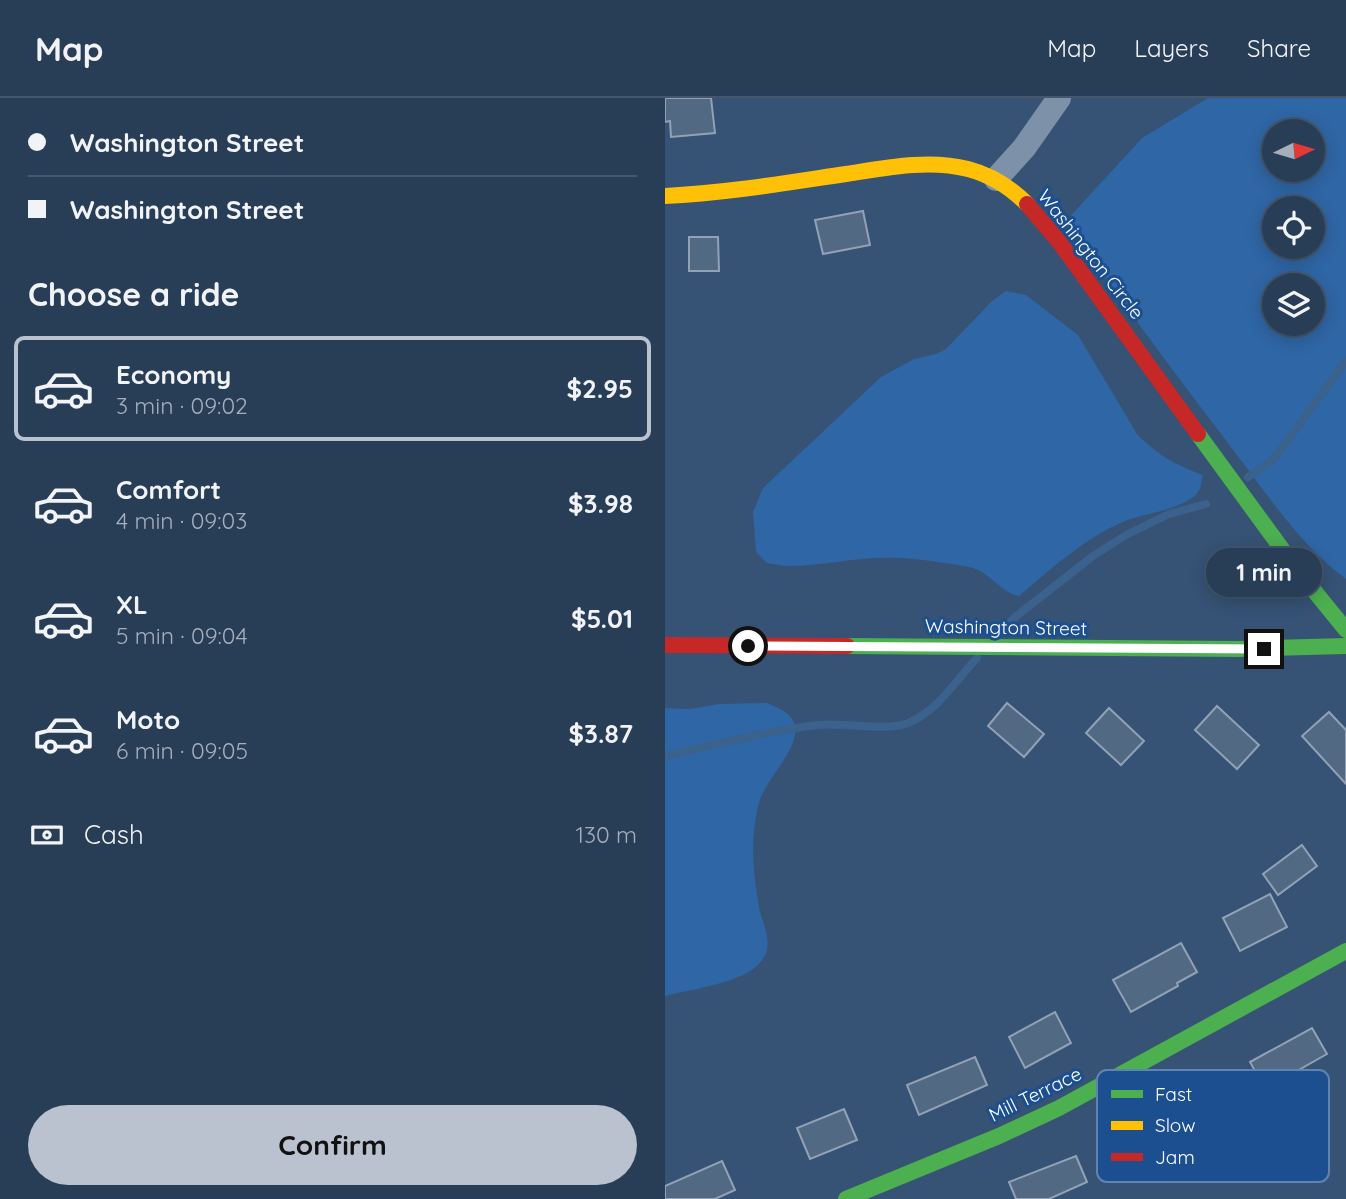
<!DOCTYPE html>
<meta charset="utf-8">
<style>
:root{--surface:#283e57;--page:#344961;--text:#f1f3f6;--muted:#a5aeba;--line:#44576d;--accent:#b9c2ce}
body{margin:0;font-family:Quicksand,sans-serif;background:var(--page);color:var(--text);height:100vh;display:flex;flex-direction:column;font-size:26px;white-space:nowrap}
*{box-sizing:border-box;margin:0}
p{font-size:23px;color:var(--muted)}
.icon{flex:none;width:38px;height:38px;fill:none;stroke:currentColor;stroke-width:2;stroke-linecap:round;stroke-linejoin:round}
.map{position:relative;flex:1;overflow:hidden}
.details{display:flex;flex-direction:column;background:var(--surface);width:665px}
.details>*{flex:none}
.hud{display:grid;align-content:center;height:154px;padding:0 28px;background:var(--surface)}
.needle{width:46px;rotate:85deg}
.controls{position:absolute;left:597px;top:21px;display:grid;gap:14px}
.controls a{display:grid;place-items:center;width:63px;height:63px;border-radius:50%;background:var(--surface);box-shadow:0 4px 18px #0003,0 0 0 2px var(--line);font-size:35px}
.end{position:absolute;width:32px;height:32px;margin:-16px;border:9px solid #fff;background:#111;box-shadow:0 0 0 4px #111}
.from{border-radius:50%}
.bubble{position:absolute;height:49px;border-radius:24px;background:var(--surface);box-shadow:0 4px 18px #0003,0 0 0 2px var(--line);font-size:23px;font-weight:700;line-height:49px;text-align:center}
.hud b{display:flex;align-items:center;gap:24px;height:66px;font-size:26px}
.hud b+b{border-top:2px solid var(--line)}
.hud i{width:18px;height:18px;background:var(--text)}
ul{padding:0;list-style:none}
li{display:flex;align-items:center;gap:21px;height:105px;margin:0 14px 10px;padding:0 14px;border:4px solid transparent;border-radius:10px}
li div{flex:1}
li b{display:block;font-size:26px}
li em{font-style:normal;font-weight:700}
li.selected{border-color:var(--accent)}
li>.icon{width:63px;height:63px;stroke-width:1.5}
h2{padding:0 28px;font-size:32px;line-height:84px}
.pay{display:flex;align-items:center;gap:18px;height:77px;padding:0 28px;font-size:26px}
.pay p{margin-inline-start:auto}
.action{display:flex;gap:14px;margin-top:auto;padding:14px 28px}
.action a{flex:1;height:80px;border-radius:42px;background:var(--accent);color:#111;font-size:28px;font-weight:700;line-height:80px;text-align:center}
header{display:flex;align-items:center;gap:42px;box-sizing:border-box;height:98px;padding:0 35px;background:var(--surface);border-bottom:2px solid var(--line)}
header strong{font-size:33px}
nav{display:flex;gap:38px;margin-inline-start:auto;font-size:24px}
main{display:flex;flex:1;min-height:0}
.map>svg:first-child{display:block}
</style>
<header>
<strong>Map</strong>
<nav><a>Map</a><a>Layers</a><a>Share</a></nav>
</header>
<main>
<section class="details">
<div class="hud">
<b><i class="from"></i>Washington Street</b>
<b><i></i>Washington Street</b>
</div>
<h2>Choose a ride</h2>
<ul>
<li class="selected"><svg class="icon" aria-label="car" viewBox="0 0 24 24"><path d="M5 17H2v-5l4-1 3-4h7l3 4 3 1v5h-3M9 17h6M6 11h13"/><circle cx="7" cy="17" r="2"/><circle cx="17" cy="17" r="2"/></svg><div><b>Economy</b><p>3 min · 09:02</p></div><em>$2.95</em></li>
<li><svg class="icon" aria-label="car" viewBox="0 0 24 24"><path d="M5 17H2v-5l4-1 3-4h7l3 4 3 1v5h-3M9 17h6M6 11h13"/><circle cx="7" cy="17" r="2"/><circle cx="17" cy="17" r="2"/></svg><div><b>Comfort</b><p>4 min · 09:03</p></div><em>$3.98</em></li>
<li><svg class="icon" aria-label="car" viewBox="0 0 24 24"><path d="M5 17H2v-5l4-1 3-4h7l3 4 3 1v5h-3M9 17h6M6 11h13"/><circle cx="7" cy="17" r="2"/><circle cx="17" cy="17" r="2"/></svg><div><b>XL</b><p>5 min · 09:04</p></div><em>$5.01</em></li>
<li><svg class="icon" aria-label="car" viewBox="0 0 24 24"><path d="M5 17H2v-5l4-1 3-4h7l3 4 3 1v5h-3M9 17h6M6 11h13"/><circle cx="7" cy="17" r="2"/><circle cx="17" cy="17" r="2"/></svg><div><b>Moto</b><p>6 min · 09:05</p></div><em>$3.87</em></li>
</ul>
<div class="pay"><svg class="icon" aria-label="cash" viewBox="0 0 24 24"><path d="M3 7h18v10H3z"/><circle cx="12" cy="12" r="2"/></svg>Cash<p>130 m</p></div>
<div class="action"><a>Confirm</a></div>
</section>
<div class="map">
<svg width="681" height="1101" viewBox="0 0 681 1101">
<rect width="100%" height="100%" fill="#365274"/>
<path fill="#2f66a5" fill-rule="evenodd" d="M543,0h138v481c-45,-33 -76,-81 -109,-124 -59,-77 -116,-154 -172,-233l77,-84zM609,33h39v39h-39zM609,110h39v39h-39zM609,187h39v39h-39z
M341,193l20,4 52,40 59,99c19,20 40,32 66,41 -2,9 -2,17 -11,23 -19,13 -46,15 -67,23 -39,16 -74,48 -106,75 -20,-4 -29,-25 -50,-29 -23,-4 -47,-8 -70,-9 -38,-2 -76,8 -114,8l-18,-3 -11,-11 -3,-40 10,-24 118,-111 33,-18 22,-5 10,-5 46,-48z
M101,605c67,21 0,67 -8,103 -8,36 -5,64 1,101 2,13 11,27 8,42 -1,8 -8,16 -15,21 -24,15 -59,19 -87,26v-288l25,1 29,-5z"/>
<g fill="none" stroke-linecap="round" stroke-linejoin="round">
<path stroke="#3b618d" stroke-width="8" d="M583,379l25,-17 73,-99
M333,537l16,-17 79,-62 33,-21 43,-21 37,-10
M0,658c50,-11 101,-25 152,-31 26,-3 67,7 91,-2 30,-12 48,-43 69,-65"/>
</g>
<path fill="#526984" stroke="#92a2b6" stroke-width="2" d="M0,0h46l4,35 -44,4 -1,-16 -5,1z
M198,113l7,34 -47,9 -8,-34z
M24,139h29l1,34h-30z
M342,605l37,31 -20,23 -36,-31z
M552,608l42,39 -22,24 -42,-39z
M444,610l35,33 -23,24 -35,-32z
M664,614l17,18v54l-44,-48z
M637,747l15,21 -39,29 -15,-21z
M605,796l17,33 -47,24 -17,-33z
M516,845l16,29 -20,11 1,3 -47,26 -18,-32z
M390,914l16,31 -46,25 -16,-31z
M647,930l15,26 -62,35 -15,-27z
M310,959l12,28 -68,30 -12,-30z
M179,1011l13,31 -47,19 -13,-31z
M411,1058l11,26 -38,17h-33l-7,-17z
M57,1063l13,29 -20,9h-50v-13z"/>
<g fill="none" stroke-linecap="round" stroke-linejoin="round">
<path stroke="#7d92a8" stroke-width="24" d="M331,81l28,-31 35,-50"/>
<path stroke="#4caf50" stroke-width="16" d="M533,336l100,137 48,59
M182,548l390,3 109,-3
M181,1101l153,-63 60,-28 287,-157"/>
<path stroke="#ffc107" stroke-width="16" d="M0,98c61,-3 120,-13 181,-22 39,-6 82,-15 122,-5 23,6 42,18 59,35"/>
<path stroke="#c62828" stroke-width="16" d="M362,106l33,39 138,191
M0,547l182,1"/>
</g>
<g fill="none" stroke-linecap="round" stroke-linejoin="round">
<path stroke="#fff" stroke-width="9" d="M83,548l516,3"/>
</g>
<g text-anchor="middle" stroke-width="6" stroke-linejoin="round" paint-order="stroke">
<g font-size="19" fill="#fff" stroke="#1b4f8f">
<text transform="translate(426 156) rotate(52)" y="7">Washington Circle</text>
<text transform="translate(341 529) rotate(1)" y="7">Washington Street</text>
<text transform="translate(370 996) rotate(-26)" y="7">Mill Terrace</text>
</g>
</g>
<rect x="432" y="972" width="232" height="112" rx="10" fill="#1b4f8f" stroke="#5f84b1" stroke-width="2"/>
<rect x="446" y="992" width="32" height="8" fill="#4caf50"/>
<rect x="446" y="1023" width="32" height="9" fill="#ffc107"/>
<rect x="446" y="1055" width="32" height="8" fill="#c62828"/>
<g font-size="19" fill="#fff">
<text x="490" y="1003">Fast</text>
<text x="490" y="1034">Slow</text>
<text x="490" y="1066">Jam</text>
</g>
</svg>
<div class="controls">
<a><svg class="needle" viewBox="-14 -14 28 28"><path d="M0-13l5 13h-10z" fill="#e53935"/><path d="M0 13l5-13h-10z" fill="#a5aeba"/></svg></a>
<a><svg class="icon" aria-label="locate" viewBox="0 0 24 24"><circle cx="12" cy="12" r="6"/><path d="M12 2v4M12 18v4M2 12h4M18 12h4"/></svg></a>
<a><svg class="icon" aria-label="layers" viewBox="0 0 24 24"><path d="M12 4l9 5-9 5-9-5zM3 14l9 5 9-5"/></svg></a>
</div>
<i class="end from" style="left:83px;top:548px"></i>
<i class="end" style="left:599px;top:551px"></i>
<div class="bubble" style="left:541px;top:450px;width:116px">1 min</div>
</div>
</main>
